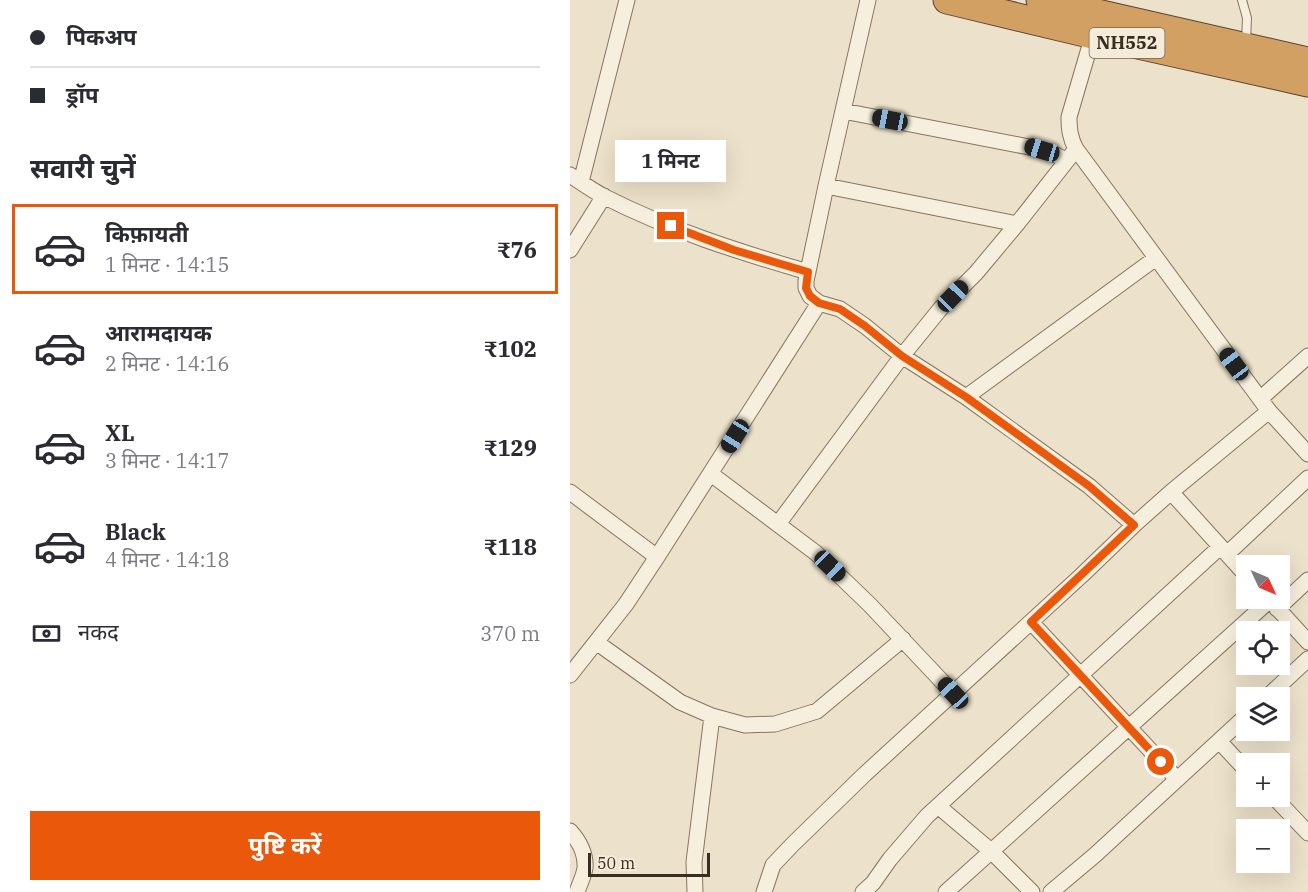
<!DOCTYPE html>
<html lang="hi">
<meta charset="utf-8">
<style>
:root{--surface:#fff;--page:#f2f2f3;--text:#2b2b33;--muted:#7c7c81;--line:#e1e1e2;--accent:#ea580c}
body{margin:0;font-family:"IBM Plex Serif","Noto Sans Devanagari",serif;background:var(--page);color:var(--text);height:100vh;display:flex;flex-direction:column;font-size:22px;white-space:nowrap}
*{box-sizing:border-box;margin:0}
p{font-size:20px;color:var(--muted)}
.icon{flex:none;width:33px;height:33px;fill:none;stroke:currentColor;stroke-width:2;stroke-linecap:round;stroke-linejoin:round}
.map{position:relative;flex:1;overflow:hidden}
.panel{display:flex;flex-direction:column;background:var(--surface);width:570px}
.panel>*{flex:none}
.guide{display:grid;align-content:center;height:132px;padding:0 30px;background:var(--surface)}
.needle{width:39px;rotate:134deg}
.buttons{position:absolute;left:666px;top:555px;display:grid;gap:12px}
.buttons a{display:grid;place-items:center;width:54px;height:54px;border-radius:0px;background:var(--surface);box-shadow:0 6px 24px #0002;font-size:30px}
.scale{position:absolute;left:18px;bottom:15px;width:122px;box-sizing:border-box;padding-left:6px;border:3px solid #392d22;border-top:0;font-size:16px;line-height:21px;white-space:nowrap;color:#392d22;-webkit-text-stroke:4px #f4ecd9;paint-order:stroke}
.end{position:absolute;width:27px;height:27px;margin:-14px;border:8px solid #ea580c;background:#fff;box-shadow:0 0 0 3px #fff}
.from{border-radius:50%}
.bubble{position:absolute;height:42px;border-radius:0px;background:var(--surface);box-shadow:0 6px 24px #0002;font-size:20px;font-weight:700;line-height:42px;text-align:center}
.car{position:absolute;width:18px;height:36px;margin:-18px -9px;border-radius:8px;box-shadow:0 0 4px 2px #0007;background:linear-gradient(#222 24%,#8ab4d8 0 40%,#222 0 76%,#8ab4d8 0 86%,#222 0)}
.guide b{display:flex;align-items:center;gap:21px;height:57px;font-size:22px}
.guide b+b{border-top:2px solid var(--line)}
.guide i{width:15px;height:15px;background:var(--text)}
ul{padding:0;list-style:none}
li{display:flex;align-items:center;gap:18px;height:90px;margin:0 12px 9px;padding:0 18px;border:3px solid transparent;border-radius:0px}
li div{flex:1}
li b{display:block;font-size:22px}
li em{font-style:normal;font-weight:700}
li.active{border-color:var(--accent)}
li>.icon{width:54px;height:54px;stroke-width:1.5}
h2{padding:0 30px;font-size:27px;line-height:72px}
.pay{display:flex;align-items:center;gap:15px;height:66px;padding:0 30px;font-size:22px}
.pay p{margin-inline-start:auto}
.button{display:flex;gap:12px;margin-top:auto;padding:12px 30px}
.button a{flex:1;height:69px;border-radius:0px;background:var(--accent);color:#fff;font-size:24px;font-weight:700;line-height:69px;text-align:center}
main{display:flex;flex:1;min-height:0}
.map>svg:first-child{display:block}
</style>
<main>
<section class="panel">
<div class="guide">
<b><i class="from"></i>पिकअप</b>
<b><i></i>ड्रॉप</b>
</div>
<h2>सवारी चुनें</h2>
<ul>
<li class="active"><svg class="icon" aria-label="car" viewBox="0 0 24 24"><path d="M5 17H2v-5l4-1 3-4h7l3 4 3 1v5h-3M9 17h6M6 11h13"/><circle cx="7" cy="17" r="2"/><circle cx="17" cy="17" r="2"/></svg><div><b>किफ़ायती</b><p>1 मिनट · 14:15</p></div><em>₹76</em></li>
<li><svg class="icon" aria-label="car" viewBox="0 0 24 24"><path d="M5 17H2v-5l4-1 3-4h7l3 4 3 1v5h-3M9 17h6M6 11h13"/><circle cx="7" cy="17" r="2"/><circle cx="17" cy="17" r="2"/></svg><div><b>आरामदायक</b><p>2 मिनट · 14:16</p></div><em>₹102</em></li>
<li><svg class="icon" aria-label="car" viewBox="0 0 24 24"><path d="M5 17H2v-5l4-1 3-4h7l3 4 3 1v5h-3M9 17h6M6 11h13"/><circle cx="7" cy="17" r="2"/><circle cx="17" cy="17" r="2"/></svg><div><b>XL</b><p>3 मिनट · 14:17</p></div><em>₹129</em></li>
<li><svg class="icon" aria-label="car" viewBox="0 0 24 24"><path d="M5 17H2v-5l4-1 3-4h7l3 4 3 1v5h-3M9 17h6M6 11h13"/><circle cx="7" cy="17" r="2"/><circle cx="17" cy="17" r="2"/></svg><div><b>Black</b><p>4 मिनट · 14:18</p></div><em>₹118</em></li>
</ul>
<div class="pay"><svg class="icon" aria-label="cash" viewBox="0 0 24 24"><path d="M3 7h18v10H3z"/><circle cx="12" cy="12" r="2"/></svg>नकद<p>370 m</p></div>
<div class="button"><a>पुष्टि करें</a></div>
</section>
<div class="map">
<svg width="738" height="892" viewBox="0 0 738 892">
<rect width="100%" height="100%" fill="#ece1ca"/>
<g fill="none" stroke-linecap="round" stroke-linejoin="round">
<defs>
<path id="lane" d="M672,0l5,18 -1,24"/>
<path id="street" d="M298,0l-42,186 -20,95v7l4,8 9,7 21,6 25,17 37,30 64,41 123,89 45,39
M523,35l-24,82c0,12 1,21 7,32l193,262 39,43
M273,111l186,36 25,7 12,6
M0,175c12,8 23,16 35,22 65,33 134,55 203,75
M11,182l46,-182
M256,186l191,38
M0,250l34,-54
M396,397l190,-139
M690,399l48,-43
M141,474l105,79 54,52 83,88
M0,492l87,65
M601,492l75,83
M208,524l124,-168 39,-48 35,-35 41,-49 59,-75
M657,554l81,-76
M698,598l40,44
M707,609l31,-29
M461,622l146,157
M26,642l84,60 32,14 33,9 30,-1 42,-13 86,-72
M0,675l56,-71 31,-47 162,-254
M696,698l42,-39
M649,741l27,29
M703,796l35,37
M368,806l53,45 41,41
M0,831c9,10 16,23 15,37 -1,8 -6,17 -8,24
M125,892l-1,-30 18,-146
M194,892l9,-27 20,-21 72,-70 217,-199 52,-50 37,-33 98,-81
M293,892l10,-9 17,-24 37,-43 293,-269
M376,892l324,-292
M481,892l44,-37 151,-139"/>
<path id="highway" d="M377,0l146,35 215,48
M470,0l268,61"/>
</defs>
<use href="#lane" stroke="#877460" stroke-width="10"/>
<use href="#street" stroke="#877460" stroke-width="17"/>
<use href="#highway" stroke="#564333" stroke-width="29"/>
<use href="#lane" stroke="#f7efdd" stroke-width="8"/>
<use href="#street" stroke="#f7efdd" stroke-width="15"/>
<use href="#highway" stroke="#d3a063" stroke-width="27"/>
</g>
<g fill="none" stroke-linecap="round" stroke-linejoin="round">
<path stroke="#ea580c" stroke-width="8" d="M101,226l63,24 74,22 -2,16 4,8 9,7 21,6 25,17 37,30 64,41 123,89 45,39 -103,97 130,140"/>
</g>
<g text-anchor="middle" stroke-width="4.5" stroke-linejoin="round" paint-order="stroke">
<rect fill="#f4ecd9" stroke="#716659" stroke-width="1.5" x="519.5" y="28" width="75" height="30" rx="4.5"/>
<g font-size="18" font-weight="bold" fill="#392d22">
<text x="557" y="49">NH552</text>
</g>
</g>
</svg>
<div class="buttons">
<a><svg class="needle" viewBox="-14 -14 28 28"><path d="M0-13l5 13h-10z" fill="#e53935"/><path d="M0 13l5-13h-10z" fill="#7c7c81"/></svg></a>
<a><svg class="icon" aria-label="locate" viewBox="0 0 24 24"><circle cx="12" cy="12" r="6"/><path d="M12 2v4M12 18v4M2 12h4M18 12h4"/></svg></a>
<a><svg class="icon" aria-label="layers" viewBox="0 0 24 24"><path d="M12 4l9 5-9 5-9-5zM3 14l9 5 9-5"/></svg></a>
<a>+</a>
<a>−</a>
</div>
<div class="scale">50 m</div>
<i class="end from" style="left:591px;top:762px"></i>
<i class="end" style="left:101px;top:226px"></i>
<div class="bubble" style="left:45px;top:140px;width:111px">1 मिनट</div>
<i class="car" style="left:320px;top:120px;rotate:281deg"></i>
<i class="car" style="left:472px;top:150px;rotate:287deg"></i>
<i class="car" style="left:383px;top:296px;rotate:44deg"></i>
<i class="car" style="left:664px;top:364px;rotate:323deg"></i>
<i class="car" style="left:165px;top:436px;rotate:212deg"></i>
<i class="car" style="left:260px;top:566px;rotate:134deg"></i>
<i class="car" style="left:383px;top:693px;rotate:317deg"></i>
</div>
</main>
